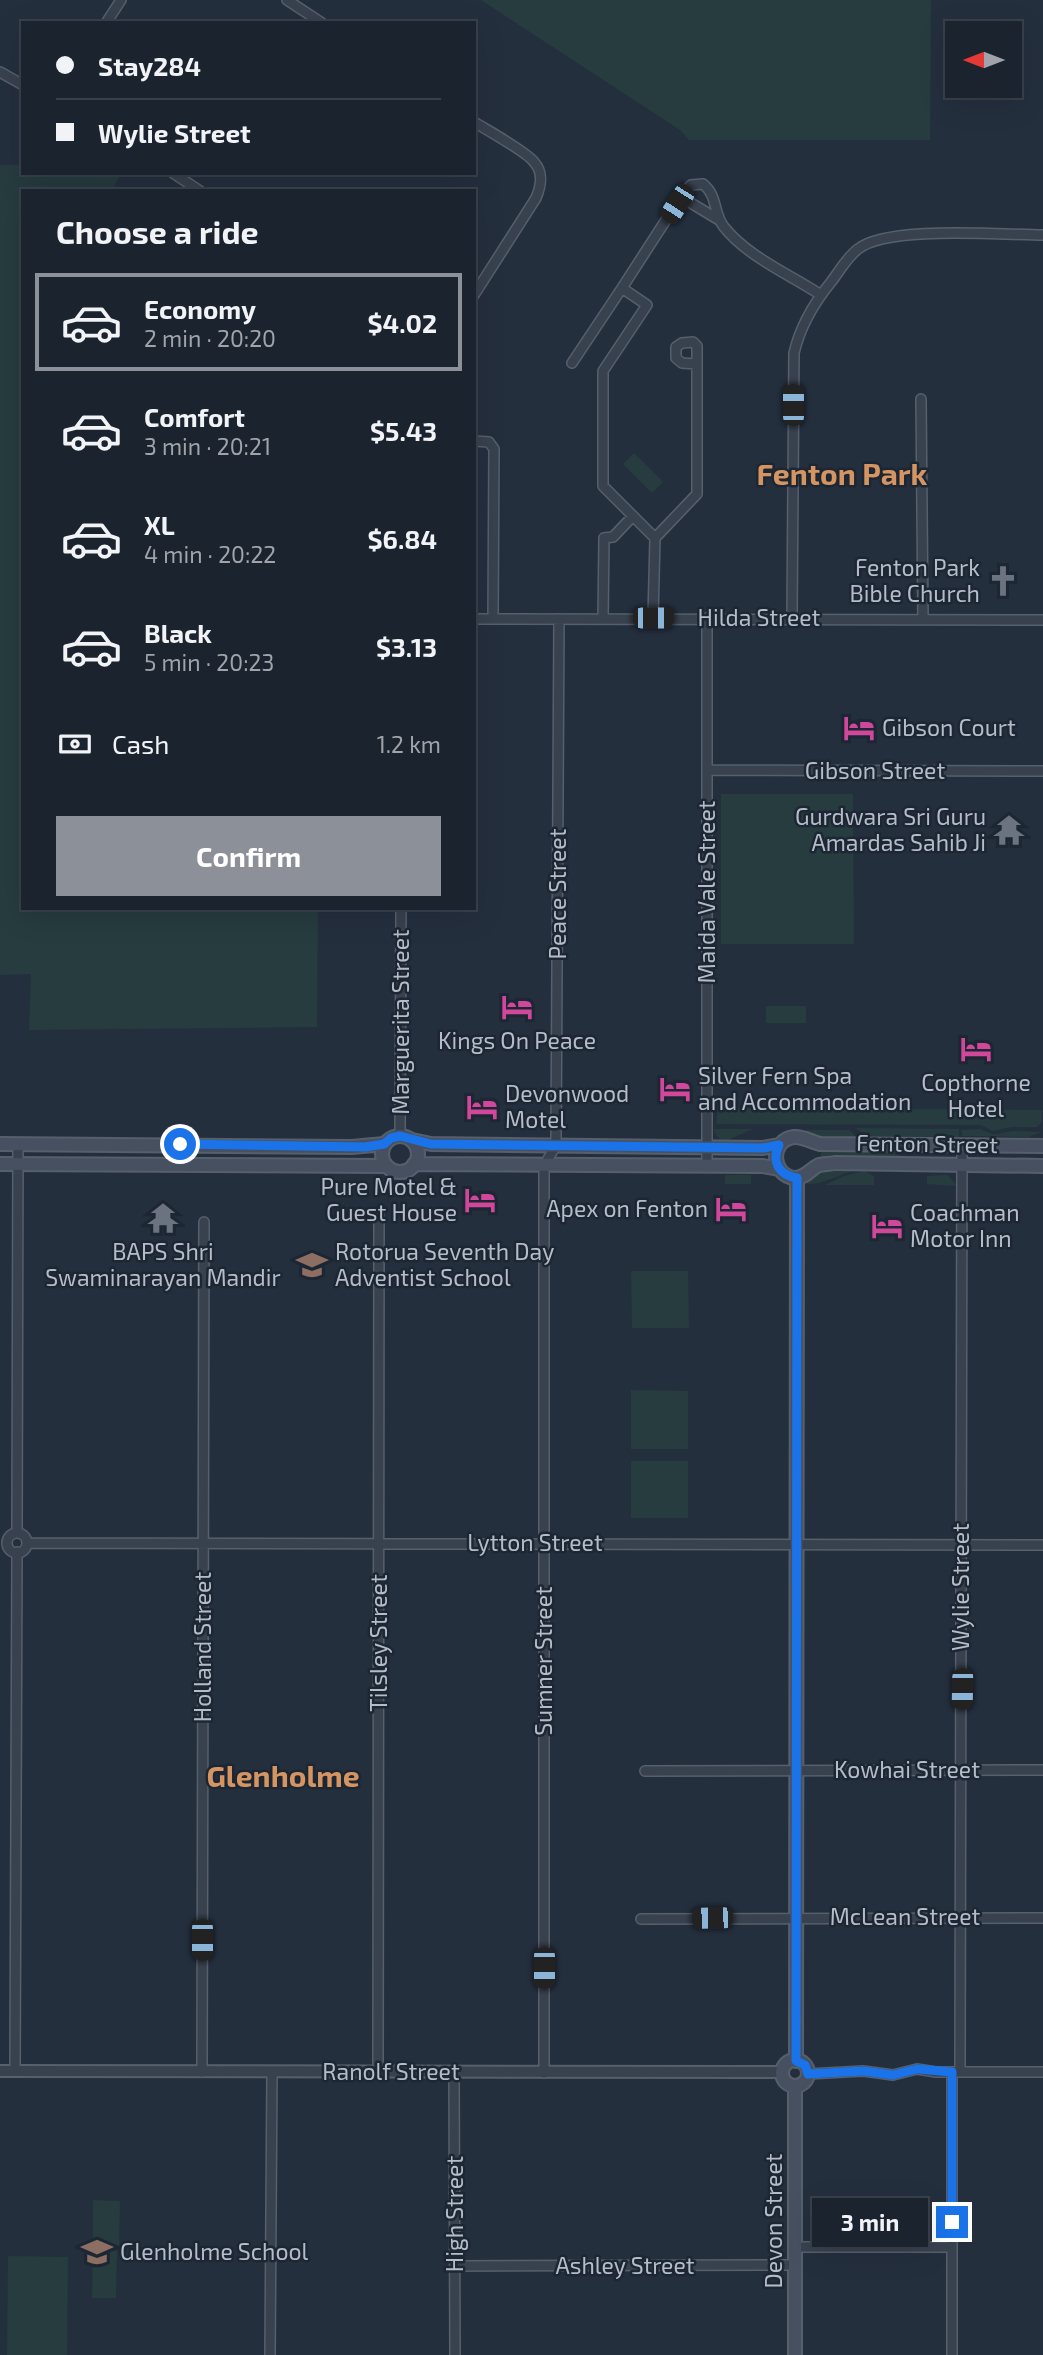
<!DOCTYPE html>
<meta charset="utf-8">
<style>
:root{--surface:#1b232e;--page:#242b36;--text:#f1f3f6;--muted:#a0a4aa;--line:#39404a;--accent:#8c9099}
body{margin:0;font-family:"Exo 2",sans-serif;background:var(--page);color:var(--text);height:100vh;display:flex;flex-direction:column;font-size:26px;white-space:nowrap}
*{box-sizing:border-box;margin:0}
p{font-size:23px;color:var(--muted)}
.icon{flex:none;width:38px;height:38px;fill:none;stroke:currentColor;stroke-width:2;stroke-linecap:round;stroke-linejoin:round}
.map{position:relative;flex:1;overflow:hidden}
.drawer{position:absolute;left:21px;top:189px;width:455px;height:721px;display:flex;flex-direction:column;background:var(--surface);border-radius:0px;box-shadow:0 7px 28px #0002,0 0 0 2px var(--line)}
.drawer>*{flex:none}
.hud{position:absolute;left:21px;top:21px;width:455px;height:154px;border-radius:0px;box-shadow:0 7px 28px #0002,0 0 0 2px var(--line);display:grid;align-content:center;height:154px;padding:0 35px;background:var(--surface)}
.needle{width:46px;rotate:270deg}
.tools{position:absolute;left:945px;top:21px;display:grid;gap:14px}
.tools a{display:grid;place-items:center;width:77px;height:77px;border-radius:0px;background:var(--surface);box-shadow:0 7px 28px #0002,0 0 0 2px var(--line);font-size:35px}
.end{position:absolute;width:32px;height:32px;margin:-16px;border:9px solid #1a73e8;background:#fff;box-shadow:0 0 0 4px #fff}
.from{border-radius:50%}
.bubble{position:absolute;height:49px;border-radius:0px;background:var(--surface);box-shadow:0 7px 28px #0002,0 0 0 2px var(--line);font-size:23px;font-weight:700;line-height:49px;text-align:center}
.car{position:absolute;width:21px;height:42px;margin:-21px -10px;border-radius:9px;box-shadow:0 0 5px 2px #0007;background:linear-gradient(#222 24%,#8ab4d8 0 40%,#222 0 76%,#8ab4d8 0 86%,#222 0)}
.hud b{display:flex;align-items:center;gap:24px;height:66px;font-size:26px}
.hud b+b{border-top:2px solid var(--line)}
.hud i{width:18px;height:18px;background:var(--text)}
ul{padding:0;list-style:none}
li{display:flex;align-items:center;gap:21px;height:98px;margin:0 14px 10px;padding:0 21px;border:4px solid transparent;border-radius:0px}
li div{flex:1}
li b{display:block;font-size:26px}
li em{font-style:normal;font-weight:700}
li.selected{border-color:var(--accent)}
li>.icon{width:63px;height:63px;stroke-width:1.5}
h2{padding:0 35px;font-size:32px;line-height:84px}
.pay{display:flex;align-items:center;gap:18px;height:77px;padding:0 35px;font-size:26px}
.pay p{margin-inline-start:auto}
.primary-button{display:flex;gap:14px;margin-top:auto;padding:14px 35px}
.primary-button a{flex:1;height:80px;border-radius:0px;background:var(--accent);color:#fff;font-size:28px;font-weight:700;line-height:80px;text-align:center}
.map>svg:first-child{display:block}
</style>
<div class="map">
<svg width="1043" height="2355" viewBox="0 0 1043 2355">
<rect width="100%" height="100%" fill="#242f3e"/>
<path fill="#263c3f" d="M481,0h450l-1,140h-241l-9,-10z
M0,165h23v8h99l-11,18h-88v717h295l-1,119 -288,3 2,-56 -31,1z
M634,453l29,29 -11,11 -29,-29z
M721,794h132l1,150h-133z
M766,1006h40v17h-40z
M718,1108l324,2v12l-5,5h-25l-20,4 -11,-6 -265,-1z
M855,1128l104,1v8l-92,-1z
M714,1129h39l-30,13 -7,-7z
M980,1129c18,9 16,4 33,2 9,-1 19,1 29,1l-14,5 -66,-1 -1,-6z
M804,1130h45l6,6 -29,5z
M821,1150l63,1 22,6 40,1v2l-125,-1z
M826,1168l33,1c-18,4 -34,16 -52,15l11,-13z
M864,1171l10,5v9h-49l19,-9z
M725,1175h26v9h-26z
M948,1175l9,11 -30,-2v-8z
M631,1271h57l1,57h-57z
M631,1390l57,1v58h-57z
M631,1461h57v57h-57z
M93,2200l27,1 -1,47h-26z
M93,2251h24l-1,47h-24z
M8,2256l60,1 -1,98h-60z"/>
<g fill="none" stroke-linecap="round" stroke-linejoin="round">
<defs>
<path id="minor" d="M287,0l35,23
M106,23l15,-23
M0,72l23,13
M474,122c13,8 53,30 60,40 10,11 7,24 2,36l-62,97
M173,173l27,18
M681,197l38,23
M572,363l50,-75
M921,399l2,220
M474,441l15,1 5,7 -1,170
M633,516l22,22
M653,618l2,-80 42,-44v-130l-15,-1 -6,-5v-11l6,-4 11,-1 4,4v18
M792,618l2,-265c6,-26 20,-50 37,-71 8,-10 16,-25 27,-33 29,-24 145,-14 185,-14
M474,619l569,1
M603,619l1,-81 9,-1 20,-21 -30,-30v-115l44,-66 -25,-17 62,-96 7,-7 12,-1c15,12 10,29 21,43 24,30 65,47 97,68
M707,770l336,1
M400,1136l1,-228
M707,1166v-548
M17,1533l1,-389
M7 1543a10 10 0 1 1 20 0a10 10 0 1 1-20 0Z
M27,1543l1016,2
M645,1771l398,-1
M641,1919l402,-1
M15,2071l2,-519
M960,2071l2,-925
M202,2072l2,-850
M378,2072l1,-859
M454,2072l1,283
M544,2073v-907l12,-21 3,-526
M808,2074l55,-3 30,4 24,-6 19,3h107
M795,2247h157
M455,2266l340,-1
M270,2355l2,-283
M952,2355v-283"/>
<path id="tertiary" d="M0,2071l782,1"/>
<path id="secondary" d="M382 1154a18 18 0 1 1 36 0a18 18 0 1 1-36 0Z
M412,1140l19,4 332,4 16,-3
M0,1144l352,3 32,-3
M1043,1146l-223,-2c-8,-2 -18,-8 -26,-7 -25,3 -23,39 1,41 11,0 15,-9 24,-13 5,-1 11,-1 16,-2l208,3
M0,1164l386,2
M414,1164l349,2 16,3
M782 2073a13 13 0 1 1 26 0a13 13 0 1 1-26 0Z
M796,2061l1,-883
M795,2355v-269"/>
</defs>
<use href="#minor" stroke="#565f6c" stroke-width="12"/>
<use href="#tertiary" stroke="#565f6c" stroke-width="14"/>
<use href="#secondary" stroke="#565f6c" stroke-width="16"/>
<use href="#minor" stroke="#38414e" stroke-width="9"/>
<use href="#tertiary" stroke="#38414e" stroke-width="10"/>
<use href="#secondary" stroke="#465061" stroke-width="12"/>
</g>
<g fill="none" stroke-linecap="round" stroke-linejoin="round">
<path stroke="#1a73e8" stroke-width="9" d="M180,1144l185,3 19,-3 7,-6 9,-2 31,8 332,4 16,-3c-8,17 0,30 18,33l-1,883 9,4 3,9 55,-3 30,4 24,-6 35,3v150"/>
</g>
<defs>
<symbol id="church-bare" viewBox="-9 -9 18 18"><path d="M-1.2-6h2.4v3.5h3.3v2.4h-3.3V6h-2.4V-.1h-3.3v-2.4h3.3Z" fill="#6b7280" stroke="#1d2633" stroke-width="2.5" paint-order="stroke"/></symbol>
<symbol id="hotel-bare" viewBox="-9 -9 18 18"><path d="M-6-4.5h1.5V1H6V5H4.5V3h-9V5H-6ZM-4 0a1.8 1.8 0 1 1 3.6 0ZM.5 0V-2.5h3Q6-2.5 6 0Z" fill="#d1479c" stroke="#1d2633" stroke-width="2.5" paint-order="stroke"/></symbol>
<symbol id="temple-bare" viewBox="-9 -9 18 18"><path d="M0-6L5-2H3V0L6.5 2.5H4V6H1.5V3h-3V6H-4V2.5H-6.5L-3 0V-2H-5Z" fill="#6b7280" stroke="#1d2633" stroke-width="2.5" paint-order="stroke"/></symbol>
<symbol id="school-bare" viewBox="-9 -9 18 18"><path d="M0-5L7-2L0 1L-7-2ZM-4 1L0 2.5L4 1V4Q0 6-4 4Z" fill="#8d6e63" stroke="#1d2633" stroke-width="2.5" paint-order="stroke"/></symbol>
</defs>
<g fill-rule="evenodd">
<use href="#church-bare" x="981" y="559" width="44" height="44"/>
<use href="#hotel-bare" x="837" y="706" width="44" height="44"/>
<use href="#temple-bare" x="987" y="808" width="44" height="44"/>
<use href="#hotel-bare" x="495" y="985" width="44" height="44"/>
<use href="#hotel-bare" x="954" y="1027" width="44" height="44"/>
<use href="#hotel-bare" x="653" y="1067" width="44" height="44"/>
<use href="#hotel-bare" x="460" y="1085" width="44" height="44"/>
<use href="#hotel-bare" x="458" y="1178" width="44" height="44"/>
<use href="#hotel-bare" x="709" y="1187" width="44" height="44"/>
<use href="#temple-bare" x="141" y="1196" width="44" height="44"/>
<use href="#hotel-bare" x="865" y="1204" width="44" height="44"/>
<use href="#school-bare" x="290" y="1243" width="44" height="44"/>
<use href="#school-bare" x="75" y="2230" width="44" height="44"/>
</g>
<g text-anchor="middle" stroke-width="5" stroke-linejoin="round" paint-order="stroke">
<g font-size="23" fill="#b4bcc9" stroke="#1d2633" text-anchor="start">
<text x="980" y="576" text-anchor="end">Fenton Park<tspan x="980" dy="26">Bible Church</tspan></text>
<text x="882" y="736">Gibson Court</text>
<text x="986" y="825" text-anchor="end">Gurdwara Sri Guru<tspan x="986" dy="26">Amardas Sahib Ji</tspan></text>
<text x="517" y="1049" text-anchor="middle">Kings On Peace</text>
<text x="698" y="1084">Silver Fern Spa<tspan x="698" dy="26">and Accommodation</tspan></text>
<text x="976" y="1091" text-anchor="middle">Copthorne<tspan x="976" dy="26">Hotel</tspan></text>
<text x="505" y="1102">Devonwood<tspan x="505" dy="26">Motel</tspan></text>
<text x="457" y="1195" text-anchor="end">Pure Motel &amp;<tspan x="457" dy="26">Guest House</tspan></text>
<text x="708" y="1217" text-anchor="end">Apex on Fenton</text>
<text x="910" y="1221">Coachman<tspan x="910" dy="26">Motor Inn</tspan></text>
<text x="163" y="1260" text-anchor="middle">BAPS Shri<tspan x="163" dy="26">Swaminarayan Mandir</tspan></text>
<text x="335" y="1260">Rotorua Seventh Day<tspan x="335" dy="26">Adventist School</tspan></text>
<text x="120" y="2260">Glenholme School</text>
</g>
<g font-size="23" fill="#b4bcc9" stroke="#1d2633">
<text x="759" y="626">Hilda Street</text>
<text x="875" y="779">Gibson Street</text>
<text transform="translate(707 892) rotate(-90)" y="8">Maida Vale Street</text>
<text transform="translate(558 894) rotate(-90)" y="8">Peace Street</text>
<text transform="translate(401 1022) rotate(-90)" y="8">Marguerita Street</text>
<text transform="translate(927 1144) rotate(1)" y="8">Fenton Street</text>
<text x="535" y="1551">Lytton Street</text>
<text transform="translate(961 1587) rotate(-90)" y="8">Wylie Street</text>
<text transform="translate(379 1643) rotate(-90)" y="8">Tilsley Street</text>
<text transform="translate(203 1647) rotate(-90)" y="8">Holland Street</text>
<text transform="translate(544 1661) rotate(-90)" y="8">Sumner Street</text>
<text x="907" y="1778">Kowhai Street</text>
<text x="905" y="1925">McLean Street</text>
<text x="391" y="2080">Ranolf Street</text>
<text transform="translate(455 2214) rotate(-90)" y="8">High Street</text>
<text transform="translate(774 2221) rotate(-90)" y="8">Devon Street</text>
<text x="625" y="2274">Ashley Street</text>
</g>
<g font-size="30" font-weight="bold" fill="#d59563" stroke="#1d2633">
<text x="842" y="485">Fenton Park</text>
<text x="283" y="1787">Glenholme</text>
</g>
</g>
</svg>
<div class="tools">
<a><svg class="needle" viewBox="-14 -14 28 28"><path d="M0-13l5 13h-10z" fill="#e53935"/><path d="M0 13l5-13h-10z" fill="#a0a4aa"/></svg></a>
</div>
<i class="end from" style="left:180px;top:1144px"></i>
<i class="end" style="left:952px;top:2222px"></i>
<div class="bubble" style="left:812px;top:2198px;width:116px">3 min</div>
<i class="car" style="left:677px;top:204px;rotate:213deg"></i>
<i class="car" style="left:793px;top:405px;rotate:0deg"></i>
<i class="car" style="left:653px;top:618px;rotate:90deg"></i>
<i class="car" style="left:962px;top:1689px;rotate:181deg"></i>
<i class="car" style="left:712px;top:1918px;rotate:269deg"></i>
<i class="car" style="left:202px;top:1940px;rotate:180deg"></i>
<i class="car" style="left:544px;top:1968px;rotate:180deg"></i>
<div class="hud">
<b><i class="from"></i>Stay284</b>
<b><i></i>Wylie Street</b>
</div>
<section class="drawer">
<h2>Choose a ride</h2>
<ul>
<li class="selected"><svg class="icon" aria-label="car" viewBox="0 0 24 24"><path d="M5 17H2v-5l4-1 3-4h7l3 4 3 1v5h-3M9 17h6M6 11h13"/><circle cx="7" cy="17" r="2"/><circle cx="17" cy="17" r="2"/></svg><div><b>Economy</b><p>2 min · 20:20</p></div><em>$4.02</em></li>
<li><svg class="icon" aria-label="car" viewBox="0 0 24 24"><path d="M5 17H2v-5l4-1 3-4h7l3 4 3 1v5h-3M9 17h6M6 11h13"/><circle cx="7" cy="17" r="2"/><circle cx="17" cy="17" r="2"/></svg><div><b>Comfort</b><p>3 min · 20:21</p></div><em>$5.43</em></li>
<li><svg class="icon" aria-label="car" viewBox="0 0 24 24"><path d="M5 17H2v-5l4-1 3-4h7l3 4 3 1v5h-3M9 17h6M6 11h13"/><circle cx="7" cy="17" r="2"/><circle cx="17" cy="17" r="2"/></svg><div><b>XL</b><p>4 min · 20:22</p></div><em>$6.84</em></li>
<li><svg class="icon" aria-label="car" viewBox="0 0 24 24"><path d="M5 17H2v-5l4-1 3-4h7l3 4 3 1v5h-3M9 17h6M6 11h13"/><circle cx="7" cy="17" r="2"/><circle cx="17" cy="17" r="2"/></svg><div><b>Black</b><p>5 min · 20:23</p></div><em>$3.13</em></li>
</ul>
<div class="pay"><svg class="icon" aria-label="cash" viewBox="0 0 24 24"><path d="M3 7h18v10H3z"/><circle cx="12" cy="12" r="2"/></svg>Cash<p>1.2 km</p></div>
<div class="primary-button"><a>Confirm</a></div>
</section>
</div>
